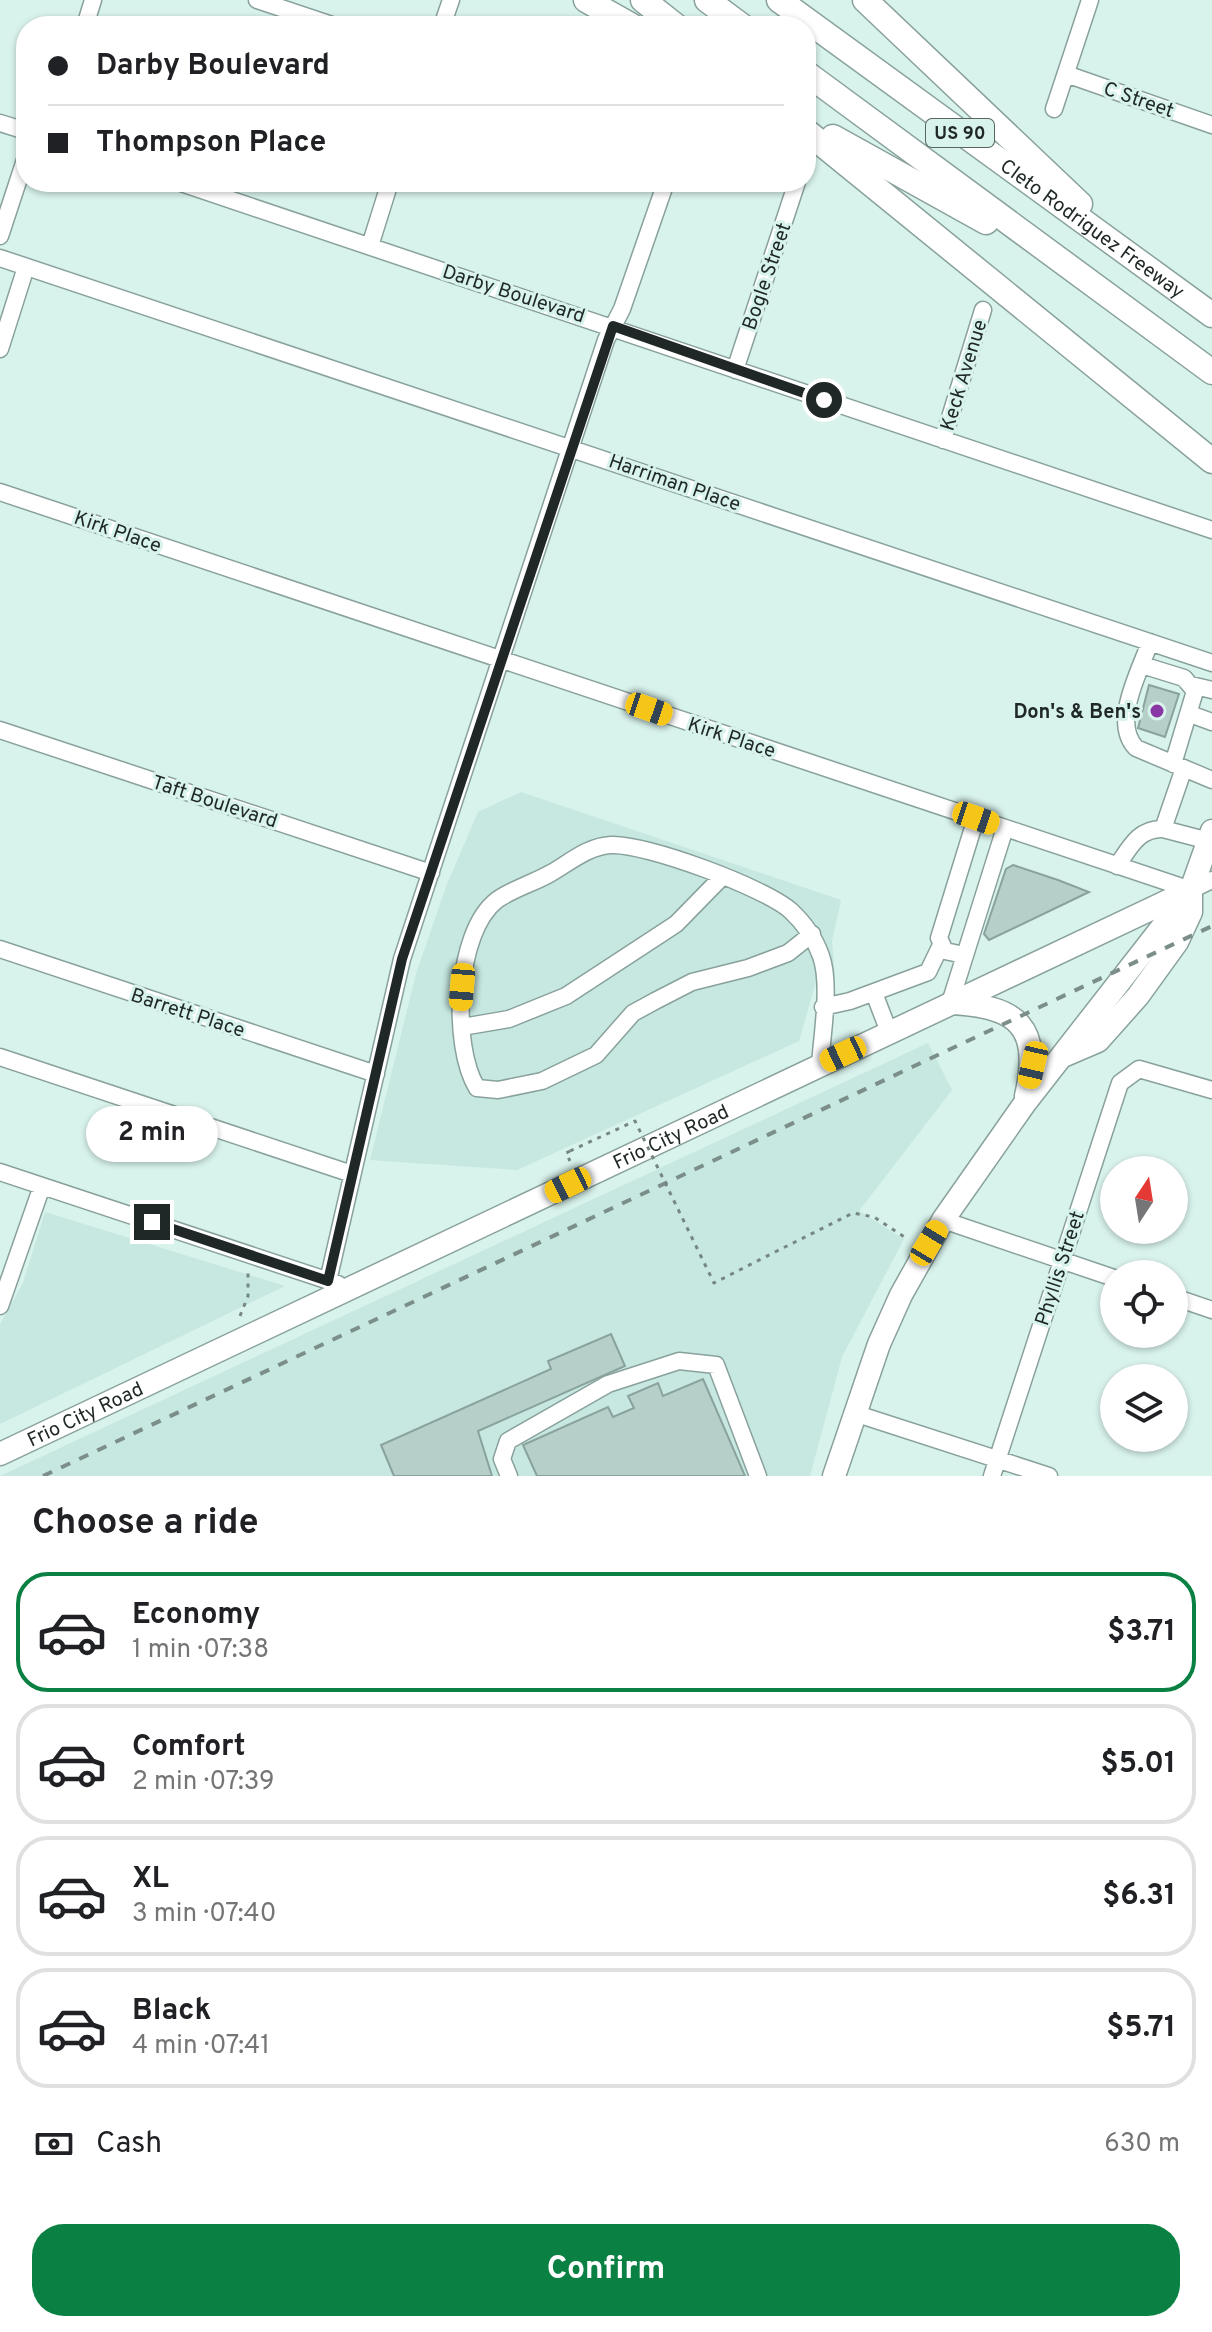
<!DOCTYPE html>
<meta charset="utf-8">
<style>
:root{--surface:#fff;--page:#f6f6f6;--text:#202124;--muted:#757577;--line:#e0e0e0;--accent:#0b8043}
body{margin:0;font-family:Overpass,sans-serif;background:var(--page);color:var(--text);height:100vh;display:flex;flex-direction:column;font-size:30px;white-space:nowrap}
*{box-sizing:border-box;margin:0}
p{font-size:26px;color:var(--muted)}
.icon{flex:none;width:44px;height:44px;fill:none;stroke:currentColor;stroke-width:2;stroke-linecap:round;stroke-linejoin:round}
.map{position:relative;height:1476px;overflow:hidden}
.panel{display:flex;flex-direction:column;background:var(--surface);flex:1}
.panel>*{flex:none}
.guide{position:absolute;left:16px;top:16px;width:800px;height:176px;border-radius:32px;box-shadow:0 2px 6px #0004;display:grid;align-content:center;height:176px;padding:0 32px;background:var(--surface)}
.needle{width:52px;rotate:12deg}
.buttons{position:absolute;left:1100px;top:1156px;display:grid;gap:16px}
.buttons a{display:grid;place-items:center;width:88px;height:88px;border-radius:50%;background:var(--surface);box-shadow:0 2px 6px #0004;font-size:40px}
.end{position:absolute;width:36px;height:36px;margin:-18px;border:10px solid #1f2826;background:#fff;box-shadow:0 0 0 4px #fff}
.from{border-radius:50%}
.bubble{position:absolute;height:56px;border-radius:28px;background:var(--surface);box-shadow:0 2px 6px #0004;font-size:26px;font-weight:700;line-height:56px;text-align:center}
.car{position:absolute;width:24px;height:48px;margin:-24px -12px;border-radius:10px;box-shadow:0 0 6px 2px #0007;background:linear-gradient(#f5c518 24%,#345 0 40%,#f5c518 0 76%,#345 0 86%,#f5c518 0)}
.guide b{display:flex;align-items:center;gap:28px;height:76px;font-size:30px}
.guide b+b{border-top:2px solid var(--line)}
.guide i{width:20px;height:20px;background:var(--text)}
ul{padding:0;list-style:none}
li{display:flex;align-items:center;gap:24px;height:120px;margin:0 16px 12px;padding:0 16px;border:4px solid var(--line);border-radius:32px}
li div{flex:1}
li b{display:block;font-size:30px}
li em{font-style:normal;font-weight:700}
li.active{border-color:var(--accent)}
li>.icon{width:72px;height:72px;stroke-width:1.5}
h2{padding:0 32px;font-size:36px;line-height:96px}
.pay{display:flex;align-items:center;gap:20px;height:88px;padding:0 32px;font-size:30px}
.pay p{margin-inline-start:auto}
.action{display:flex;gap:16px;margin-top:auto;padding:16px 32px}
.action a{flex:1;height:92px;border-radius:32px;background:var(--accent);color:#fff;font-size:32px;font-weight:700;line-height:92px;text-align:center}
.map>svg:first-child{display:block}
</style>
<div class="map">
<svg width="1212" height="1476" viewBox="0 0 1212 1476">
<rect width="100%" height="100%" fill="#d8f2ec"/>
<path fill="#c6e8e0" d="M521,792l320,108 -9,41 3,35 -18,2 -18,63 -282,129 -147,-10 46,-186 31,-90 31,-72z
M928,1043l24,47 -93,121 45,28 -62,118 -32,119h-810z
M45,1212l240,74 -285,138v-100l23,-41z"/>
<path fill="#b6cfc9" stroke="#8aa29d" stroke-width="2" d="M1149,685l30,9 -14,43 -27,-9z
M1013,865l45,15 31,12 -100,48 -5,-6 22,-65z
M611,1334l14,32 -147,65 14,45h-98l-13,-31 170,-76 -3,-8z
M703,1379l42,97h-208l-14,-31 85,-38 5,10 21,-9 -6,-12 30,-13 5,13z"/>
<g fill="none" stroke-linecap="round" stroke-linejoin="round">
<defs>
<path id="minor" d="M257,0l78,26
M85,26l8,-26
M442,26l9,-26
M1066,74l146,51
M1054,109l36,-109
M0,123l26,8
M178,182l1034,348
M0,236l26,-79
M370,246l20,-64
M0,258l1212,405
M0,349l26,-82
M735,370l62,-188
M943,440l40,-130
M0,492l1191,398 21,-10
M1150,642c-10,29 -39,80 -14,106l76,32
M1142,665l42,13 11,13 -22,73
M1191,685l21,5
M1190,714l22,8
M0,730l431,143
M1184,768l-21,61 46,12
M1117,866c13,-19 22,-38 46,-37
M812,934l-24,19 -40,15 -56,14 -37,19 -22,12 -37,42 -54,26 -44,9 -21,-2c-26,-42 -22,-156 20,-188 15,-11 37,-17 54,-27 18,-10 37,-27 60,-28 34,-2 155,43 180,66 14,13 24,28 30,45 10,28 1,79 -1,109
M0,949l376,125
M964,955l-19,-4 -6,-13 37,-120
M874,993l15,39
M950,1003l55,-175
M823,1007l27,-6 78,-29 12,-25
M462,1027l47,-8 57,-23 110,-72 46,-47
M0,1057l352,117
M0,1172l338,112
M943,1220l171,58
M328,1281l74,-322 204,-619 16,-31 44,-127
M1174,1297l38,13
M0,1306l42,-120
M854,1413l195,63
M509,1476l-7,-17 6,-18 100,-57 71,-23 37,4 42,111
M992,1476l128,-393 19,-14 73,21"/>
<g id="major">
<path d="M951,1003c67,3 91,24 75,93"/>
<path d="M1063,1056l35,-15 40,-45 39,-54 14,-30v-22l21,-59"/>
<path id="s1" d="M0,1454l1191,-564"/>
<path d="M834,1476l45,-132 22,-49 42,-75 82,-117 163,-209"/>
</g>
<g id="highway">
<path d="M586,0l46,26"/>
<path d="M643,0l33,26"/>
<path d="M707,0l35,26"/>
<path id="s2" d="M779,0l433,315"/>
<path d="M865,0l215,204"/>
<path d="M806,73l406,299"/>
<path d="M806,131l406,330"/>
<path d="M833,137l153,85"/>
</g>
</defs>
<use href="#minor" stroke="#89a19c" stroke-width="19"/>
<use href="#major" stroke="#89a19c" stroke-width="25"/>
<use href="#highway" stroke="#89a19c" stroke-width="27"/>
<path stroke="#768783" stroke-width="3" stroke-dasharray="4 6" stroke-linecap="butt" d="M570,1151l-4,2 4,8
M775,1252l78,-39 21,4 32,21
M240,1316l8,-20v-28"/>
<use href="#minor" stroke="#fff" stroke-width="16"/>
<use href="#major" stroke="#fff" stroke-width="22"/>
<use href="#highway" stroke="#fff" stroke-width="24"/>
<path stroke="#7c8e8a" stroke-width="4" stroke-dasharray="10 10" stroke-linecap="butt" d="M43,1476l1169,-550"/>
<path stroke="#768783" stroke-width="3" stroke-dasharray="4 6" stroke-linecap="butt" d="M570,1151l65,-30 79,162 61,-31"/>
</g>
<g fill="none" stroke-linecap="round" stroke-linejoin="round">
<path stroke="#1f2826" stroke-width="10" d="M152,1222l176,59 74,-322 211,-633 211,74"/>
</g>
<circle fill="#8a37a6" stroke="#d8f2ec" stroke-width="3" cx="1157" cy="711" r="8"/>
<g text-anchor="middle" stroke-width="6" stroke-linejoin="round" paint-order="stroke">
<rect fill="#d8f2ec" stroke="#566561" stroke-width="2" x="926" y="119" width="68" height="28" rx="6"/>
<g font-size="18" font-weight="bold" fill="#1f2826">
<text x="960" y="139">US 90</text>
</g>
<g font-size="20" fill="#1f2826" stroke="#d8f2ec">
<text transform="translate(1139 99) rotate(19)" y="7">C Street</text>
<text dy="7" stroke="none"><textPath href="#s2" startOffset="388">Cleto Rodriguez Freeway</textPath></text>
<text transform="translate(766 276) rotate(-71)" y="7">Bogle Street</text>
<text transform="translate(514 293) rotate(18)" y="7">Darby Boulevard</text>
<text transform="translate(963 375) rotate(-73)" y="7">Keck Avenue</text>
<text transform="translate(675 482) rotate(19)" y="7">Harriman Place</text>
<text transform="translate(118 531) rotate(19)" y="7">Kirk Place</text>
<text transform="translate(732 737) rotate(18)" y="7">Kirk Place</text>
<text transform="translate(215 801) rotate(18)" y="7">Taft Boulevard</text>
<text transform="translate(188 1012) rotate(18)" y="7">Barrett Place</text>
<text dy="7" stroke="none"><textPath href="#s1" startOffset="742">Frio City Road</textPath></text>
<text transform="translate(1059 1268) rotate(-72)" y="7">Phyllis Street</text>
<text dy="7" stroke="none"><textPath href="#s1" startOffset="94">Frio City Road</textPath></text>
</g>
<g font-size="20" font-weight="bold" fill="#1f2826" stroke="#d8f2ec" text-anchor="end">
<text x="1141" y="718">Don's &amp; Ben's</text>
</g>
</g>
</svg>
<div class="buttons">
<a><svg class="needle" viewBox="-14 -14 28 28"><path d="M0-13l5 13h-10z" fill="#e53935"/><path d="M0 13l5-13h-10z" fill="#757577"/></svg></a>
<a><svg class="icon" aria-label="locate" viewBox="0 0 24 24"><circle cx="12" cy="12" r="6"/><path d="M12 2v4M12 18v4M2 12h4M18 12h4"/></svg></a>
<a><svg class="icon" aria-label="layers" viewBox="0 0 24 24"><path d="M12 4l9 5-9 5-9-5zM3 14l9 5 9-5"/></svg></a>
</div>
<i class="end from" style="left:824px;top:400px"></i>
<i class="end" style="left:152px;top:1222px"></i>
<div class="bubble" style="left:86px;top:1106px;width:132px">2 min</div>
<i class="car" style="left:649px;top:709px;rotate:109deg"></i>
<i class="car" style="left:976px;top:818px;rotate:109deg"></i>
<i class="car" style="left:462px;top:987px;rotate:185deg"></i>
<i class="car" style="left:843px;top:1054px;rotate:245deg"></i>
<i class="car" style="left:1033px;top:1065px;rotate:193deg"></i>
<i class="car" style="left:568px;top:1185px;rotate:244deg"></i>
<i class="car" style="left:929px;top:1243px;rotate:31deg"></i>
<div class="guide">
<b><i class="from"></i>Darby Boulevard</b>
<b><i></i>Thompson Place</b>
</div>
</div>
<section class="panel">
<h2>Choose a ride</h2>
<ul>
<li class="active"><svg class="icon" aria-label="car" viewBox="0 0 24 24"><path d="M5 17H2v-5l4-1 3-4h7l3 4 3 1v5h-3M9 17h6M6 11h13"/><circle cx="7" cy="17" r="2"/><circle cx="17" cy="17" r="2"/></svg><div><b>Economy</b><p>1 min · 07:38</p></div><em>$3.71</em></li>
<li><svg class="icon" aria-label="car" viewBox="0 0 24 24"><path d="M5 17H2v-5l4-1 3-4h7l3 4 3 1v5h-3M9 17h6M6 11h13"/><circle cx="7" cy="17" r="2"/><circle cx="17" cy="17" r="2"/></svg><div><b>Comfort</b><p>2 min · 07:39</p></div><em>$5.01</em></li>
<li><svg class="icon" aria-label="car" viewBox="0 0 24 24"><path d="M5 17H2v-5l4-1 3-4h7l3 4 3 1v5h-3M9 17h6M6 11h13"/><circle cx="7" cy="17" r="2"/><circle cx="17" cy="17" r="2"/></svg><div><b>XL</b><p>3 min · 07:40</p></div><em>$6.31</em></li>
<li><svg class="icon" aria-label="car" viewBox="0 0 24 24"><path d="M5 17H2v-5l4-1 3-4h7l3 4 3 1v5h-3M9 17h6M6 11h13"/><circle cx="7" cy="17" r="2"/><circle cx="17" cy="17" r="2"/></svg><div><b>Black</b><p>4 min · 07:41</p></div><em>$5.71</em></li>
</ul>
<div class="pay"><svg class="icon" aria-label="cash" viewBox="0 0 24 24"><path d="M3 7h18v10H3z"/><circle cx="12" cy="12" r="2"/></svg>Cash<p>630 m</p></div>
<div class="action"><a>Confirm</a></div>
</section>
